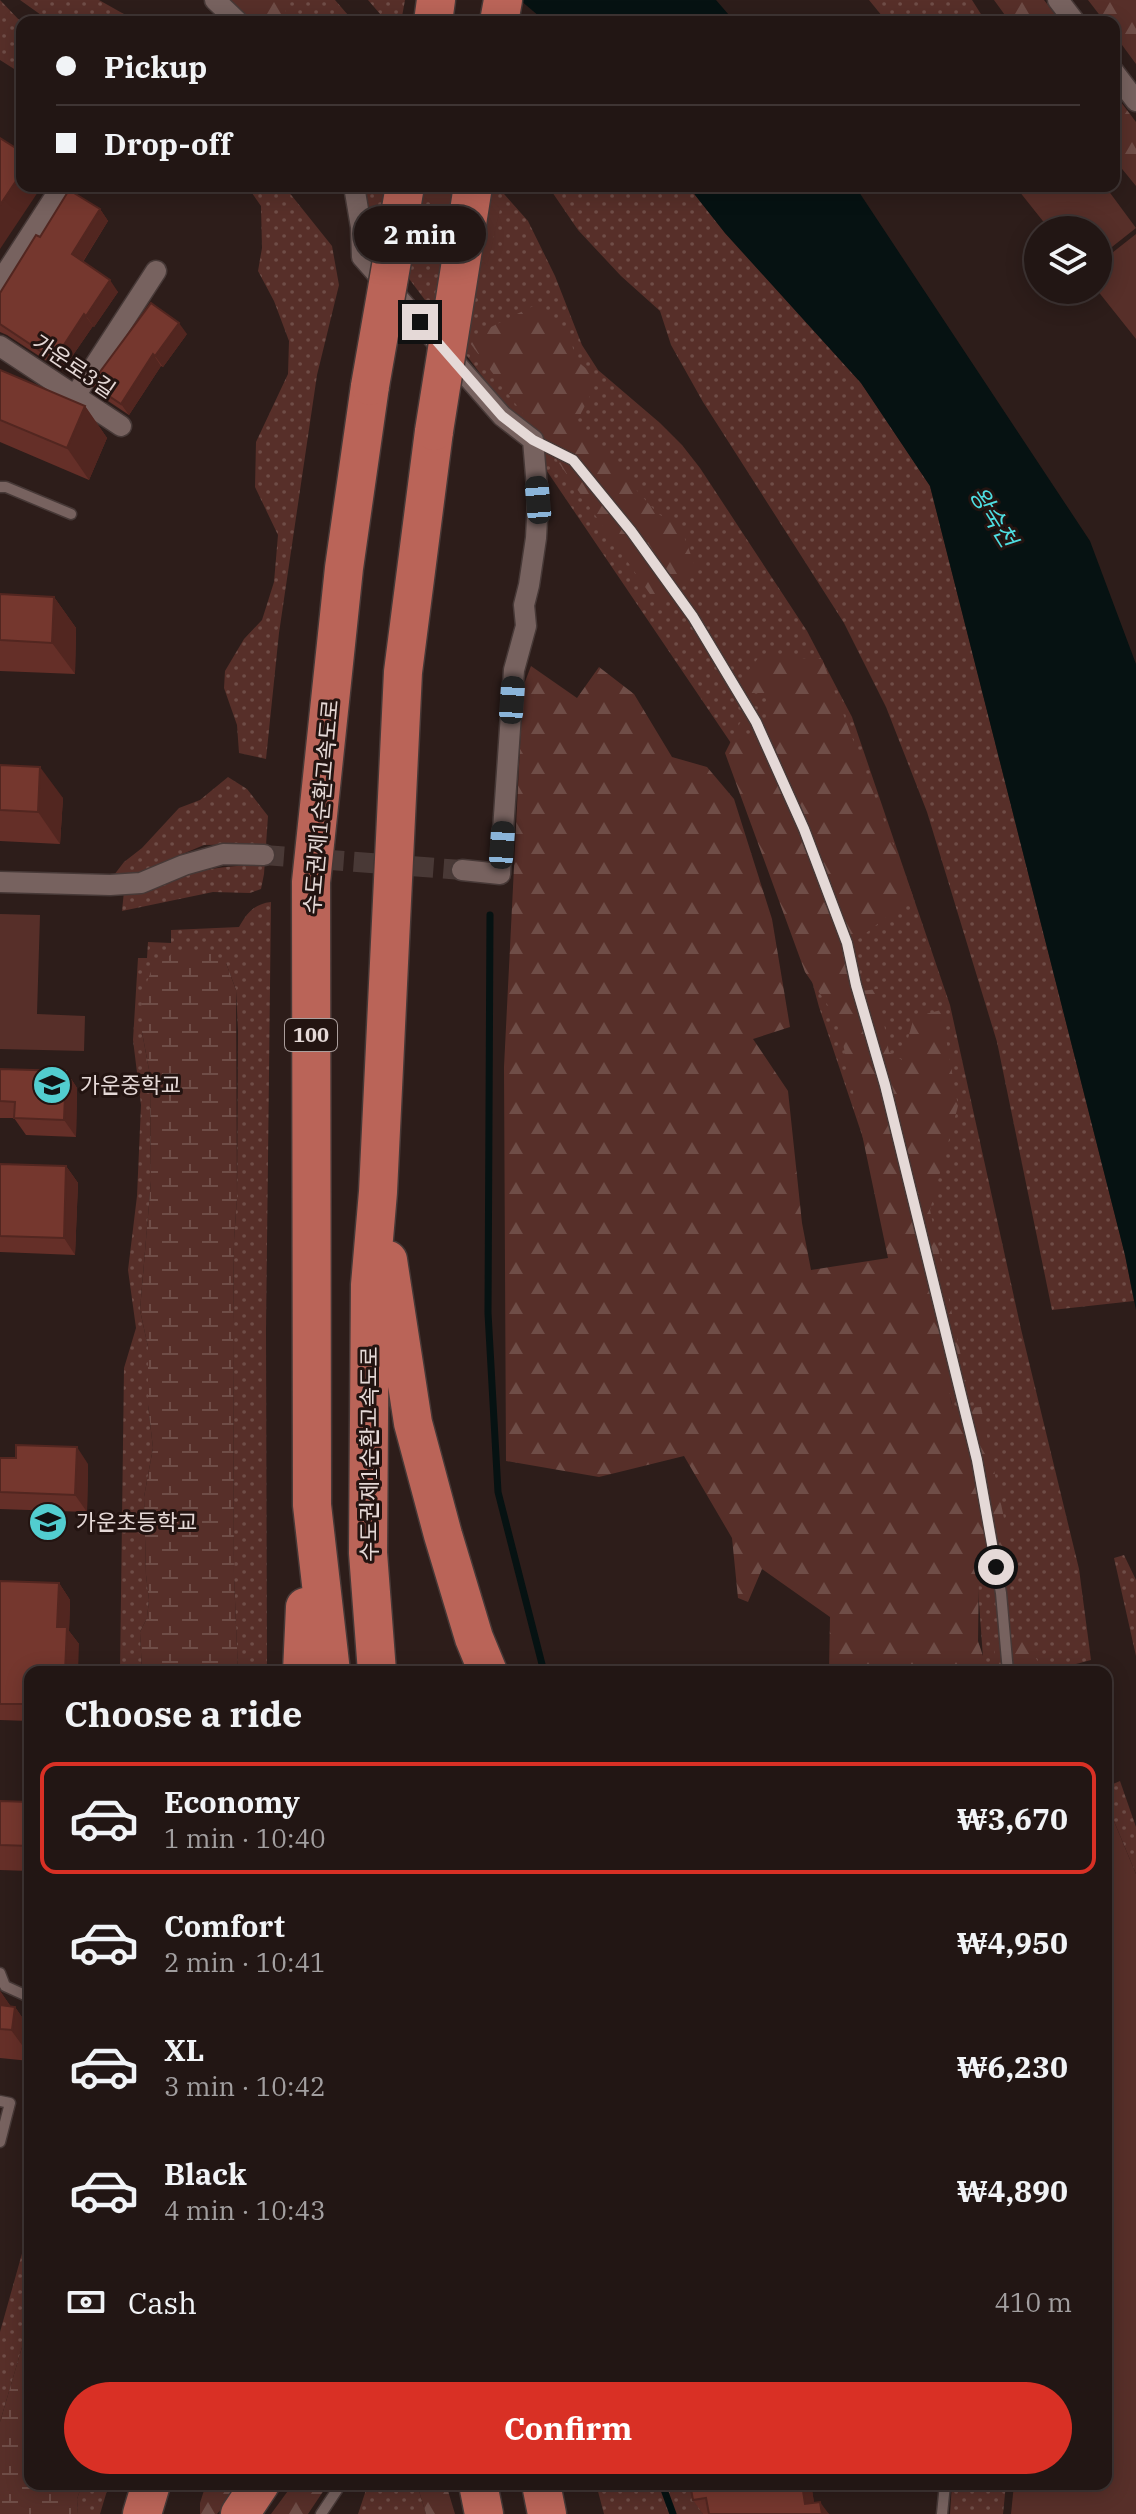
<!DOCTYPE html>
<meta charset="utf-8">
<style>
:root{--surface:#221614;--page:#2a1f1d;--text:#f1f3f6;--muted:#a29fa0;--line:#3f3534;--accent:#d93025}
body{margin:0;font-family:"IBM Plex Serif","Noto Sans KR",serif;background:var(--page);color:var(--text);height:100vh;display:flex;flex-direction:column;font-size:30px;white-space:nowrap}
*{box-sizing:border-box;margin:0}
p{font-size:26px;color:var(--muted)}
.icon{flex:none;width:44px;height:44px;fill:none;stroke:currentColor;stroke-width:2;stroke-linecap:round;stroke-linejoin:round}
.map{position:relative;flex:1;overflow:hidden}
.panel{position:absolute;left:24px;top:1666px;width:1088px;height:824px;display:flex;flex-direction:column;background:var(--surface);border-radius:16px;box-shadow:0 4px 20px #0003,0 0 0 2px var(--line)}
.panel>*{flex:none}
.hud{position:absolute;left:16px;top:16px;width:1104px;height:176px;border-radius:16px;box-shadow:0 4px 20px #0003,0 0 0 2px var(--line);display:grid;align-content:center;height:176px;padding:0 40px;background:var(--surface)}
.tools{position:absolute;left:1024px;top:216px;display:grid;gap:16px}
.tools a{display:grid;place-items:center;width:88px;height:88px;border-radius:50%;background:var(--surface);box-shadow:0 4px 20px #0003,0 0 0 2px var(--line);font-size:40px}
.end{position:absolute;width:36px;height:36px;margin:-18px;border:10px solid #e5d9d7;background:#111;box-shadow:0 0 0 4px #111}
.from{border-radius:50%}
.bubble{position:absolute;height:56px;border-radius:28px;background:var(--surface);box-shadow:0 4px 20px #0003,0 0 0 2px var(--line);font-size:26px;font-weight:700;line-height:56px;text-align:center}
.car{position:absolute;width:24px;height:48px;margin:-24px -12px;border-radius:10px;box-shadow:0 0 6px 2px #0007;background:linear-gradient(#222 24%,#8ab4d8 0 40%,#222 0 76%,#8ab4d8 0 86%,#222 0)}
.hud b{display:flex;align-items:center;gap:28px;height:76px;font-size:30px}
.hud b+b{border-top:2px solid var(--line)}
.hud i{width:20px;height:20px;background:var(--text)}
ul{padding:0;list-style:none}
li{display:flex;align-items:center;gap:24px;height:112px;margin:0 16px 12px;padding:0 24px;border:4px solid transparent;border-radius:16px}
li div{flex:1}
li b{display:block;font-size:30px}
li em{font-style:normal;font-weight:700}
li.on{border-color:var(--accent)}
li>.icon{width:72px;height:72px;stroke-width:1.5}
h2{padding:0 40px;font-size:36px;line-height:96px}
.pay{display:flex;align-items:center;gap:20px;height:88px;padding:0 40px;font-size:30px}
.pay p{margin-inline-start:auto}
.button{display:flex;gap:16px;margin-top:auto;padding:16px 40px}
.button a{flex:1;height:92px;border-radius:48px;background:var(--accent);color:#fff;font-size:32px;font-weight:700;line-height:92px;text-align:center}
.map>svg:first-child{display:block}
</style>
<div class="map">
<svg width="1136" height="2514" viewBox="0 0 1136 2514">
<defs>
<pattern id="grass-dots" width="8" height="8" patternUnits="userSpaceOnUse" patternTransform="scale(2)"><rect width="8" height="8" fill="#572f29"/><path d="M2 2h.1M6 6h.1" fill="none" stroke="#6f4d47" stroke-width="1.8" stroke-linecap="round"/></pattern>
<pattern id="forest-firs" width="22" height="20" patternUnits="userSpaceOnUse" patternTransform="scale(2)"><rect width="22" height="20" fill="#572f29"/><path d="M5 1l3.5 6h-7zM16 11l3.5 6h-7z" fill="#6f4d47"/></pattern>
<pattern id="wetland-marsh" width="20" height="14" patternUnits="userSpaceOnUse" patternTransform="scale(2)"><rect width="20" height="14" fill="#572f29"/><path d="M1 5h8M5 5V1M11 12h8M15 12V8" fill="none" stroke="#6f4d47"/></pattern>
</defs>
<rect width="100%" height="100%" fill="#2d1d1a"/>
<path fill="url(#grass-dots)" d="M0,0l22,23v51l-22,-14z
M20,0h79l39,22h-87z
M223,0h112l19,22h-107z
M368,0h37l-4,22h-14z
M869,0h103l14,22h-99z
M247,186h37l48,60 7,39 -22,90 -38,258 -13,126 -27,-6 -2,-28 -13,-37 1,-17 19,-32 18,-19 12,-38 4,-47 -23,-48 1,-45 32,-68 1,-33 -15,-40 -16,-30 4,-23 -1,-42z
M357,186h140l31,35 27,55 27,69 16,25 62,53 22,22 18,23 107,163 45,86 98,288 71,324 58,240 12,91 -15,4v8h-92l-10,-140 -23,-132 -132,-393 -61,-224 -270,-399 -123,-164z
M548,186h140l37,47 136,150 69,103 195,769 9,46 -82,9 -55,-268 -70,-230 -41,-105 -42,-84 -141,-221 -32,-57 -11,-34 -39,-35 -43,-46z
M228,777l19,12 21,27 -4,58 -3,15 -11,4 -37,-1 -91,19 2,-20c44,-13 81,-24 127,-26l1,-21 -48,1 -69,29 -21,1 10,-13 18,-14 37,-40 21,-8z
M271,902l-5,428 1,342h-29l-4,-95 -1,-251 1,-86 3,-42 1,-167 -2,-41 -10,-27 -84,69 8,43 1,106 -11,129 8,37v58l5,43 -9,49 2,78 3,25 -2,18 -7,14 2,40h-22l4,-304 12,-40 -8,-58 9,-74 4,-91 -8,-65 5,-82h9l1,-16 23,1v-13l68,-3c8,-14 15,-23 32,-25z
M1124,1555l12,25v76l-22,-98z
M1120,1781l16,46v47l-30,-72v-15z
M30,2225v95l-30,102v-90z
M82,2484h27l-9,30h-22l-1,-15z
M368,2484h49l9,30h-68z
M596,2484h96l11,30h-99z
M952,2484h54l-3,30h-53z"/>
<path fill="url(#forest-firs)" d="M223,0h55l15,22h-46z
M994,0h50l17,22h-51z
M1088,0h48v64l-22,-30v-12h-9z
M1114,93l22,29v64l-22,-27z
M539,303l16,24 16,11 4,21 15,13 2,20 -16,31 82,91 22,11 16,44 -37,38 -114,-164 -78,-104z
M759,657l63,2 91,237 -71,56 10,40 26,-3 11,63 13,8 12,-43 27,-7 17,96 -28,104 36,170 -19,4 6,25 28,-2 31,150 -33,11 -1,73 9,27 -5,4h-153l1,-55 -68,-48 -14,33 -10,-4 -6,-60 -48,-82 -85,21 -93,-16 -2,-394 19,-380 8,-21 46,32 22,-31 35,27 38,63 35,10 27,32 38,120 18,108 -37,12 35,52 14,132 9,47 77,-12 -50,-238 -33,-48 -80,-219 17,-34 8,26 18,-24 -2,-28h-22l-3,-13z
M993,1641l32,1 20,30h-47z
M206,2484h37l-26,30h-17v-11z
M293,2484h35l-20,30h-37z
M417,2484h29l9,30h-29z"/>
<path fill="url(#wetland-marsh)" d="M205,949l21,14 10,27 1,208 -3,42 -1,86 1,251 4,95h-96l-2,-40 7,-14 2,-18 -3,-25 -2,-78 9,-49 -5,-43v-58l-8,-37 11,-129 -1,-106 -8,-43v-37l10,-26 21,-16z
M30,2320v164h52l-5,15 1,15h-78v-92z"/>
<path fill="#572f29" d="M415,186h64l21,23 -13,57z
M1015,186h90l31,42 -38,30v-28h-48z
M1136,234v105l-39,-49 1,-26z
M0,914l40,1 -3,99 48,2 -1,35 -84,-2z
M1106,1802l30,72v640h-125l3,-30h92z"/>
<path fill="#061212" d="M520,0h196l19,22h-189z
M688,186h167l235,355 46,123v646l-11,-55 -195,-769 -69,-103 -136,-150z"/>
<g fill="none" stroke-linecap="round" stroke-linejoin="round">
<path stroke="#061212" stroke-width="7" d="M490,915l-2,398 10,179 46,180
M662,2484l11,30"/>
<path stroke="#493936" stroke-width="20" stroke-dasharray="20 10" stroke-linecap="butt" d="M264,855l198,15"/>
<defs>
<path id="lane" d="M533,440l40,20 58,71 62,86 63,105 48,107 43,114 9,42 29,100 92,375 24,133 7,79
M0,487h6l65,27
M0,1973l5,13 22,10 3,-1
M0,2101l10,2 -10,39
M321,2514l20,-30
M942,2514l3,-30"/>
<path id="street" d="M215,0l23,22
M1058,0l17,22
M1114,72l22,29
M354,186l7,41 1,30 140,159 31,24 5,60 -2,38 -7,47 -5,20 2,21 -12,44 -14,204 -38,-4
M0,282l62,-96
M0,346l121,80
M75,396l81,-125
M0,882l110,3 31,-2 43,-18 39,-11 41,1"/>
<path id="highway" d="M433,22l3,-22
M499,22l4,-22
M388,1260l25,163 30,112 31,103 14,34
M302,1672l3,-65
M331,1672l-19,-167 -1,-623 33,-314 26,-182
M377,1672l-9,-119 2,-268 8,-93 25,-520 31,-241
M478,2484l6,30
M541,2484l6,30
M142,2514l9,-30
M240,2514l20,-30"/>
</defs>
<use href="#lane" stroke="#473937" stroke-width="13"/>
<use href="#street" stroke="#473937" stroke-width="23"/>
<use href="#highway" stroke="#473937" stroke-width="41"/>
<use href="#lane" stroke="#77625f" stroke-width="10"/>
<use href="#street" stroke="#77625f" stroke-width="20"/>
<use href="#highway" stroke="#ba6458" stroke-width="38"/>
<defs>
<path id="highway-bridge" d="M370,386l35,-200
M434,431l39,-245"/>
</defs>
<use href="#highway-bridge" stroke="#473937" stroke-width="41" stroke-linecap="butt"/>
<use href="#highway-bridge" stroke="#ba6458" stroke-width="38"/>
</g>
<path fill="#652f28" d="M100,209l8,12 -25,41 35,30 -24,35 -1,-1 -31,45 -55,-36 -7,-3v-39l40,-56z
M187,334l-24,33 -2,-1 -32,49 -30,-20 -8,-11z
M0,370l85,36 22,32 -18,42 -89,-38z
M0,594l54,3 22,31 -1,46 -75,-3z
M0,765l63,33 -3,46 -60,-3z
M0,1069l66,2 11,17 -1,49 -50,-2 -12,-17h-14z
M0,1164l66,2 12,17 -3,72 -75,-3z
M0,1458l88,6 -1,48 -87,-3z
M0,1581l59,2 11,17 -1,31 10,13 -49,28v49l-30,-1z
M0,1801l30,1v69l-30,-1z
M0,1991l11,16h4l15,22v32l-30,-3z
M690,2484h121l3,19 15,11h-126l-10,-14z"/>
<path fill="#522620" d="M22,172v14h20l-42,63v-44z
M100,209l8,12 -28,45 -8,-12z
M110,280l8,12 -24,35 -8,-11z
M84,314l9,12 -31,45 -8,-11z
M179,323l8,11 -24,33 -8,-11z
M153,354l8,12 -32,49 -8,-11z
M85,406l22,32 -18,42 -22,-32z
M54,597l22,31 -1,46 -23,-31z
M40,767l23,31 -3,46 -22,-32z
M66,1071l11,17 -1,49 -12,-17z
M66,1166l12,17 -3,72 -11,-17z
M77,1447l11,17 -1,48 -12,-17z
M59,1583l11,17 -1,31 10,13 -1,28h-13l-8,-45z
M0,1991l14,20 1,-4 15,22v27l-30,-41z
M802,2484h9l5,30 -11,-10z
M820,2502l9,12h-7z"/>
<path fill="#75372e" stroke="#522620" stroke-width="2" d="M0,138l22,14v20l-22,33z
M69,190l31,19 -28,45 38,26 -24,36 -2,-2 -30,46 -54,-36v-31l36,-58 4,2z
M151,303l28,20 -24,33 -2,-2 -32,50 -30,-20z
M0,370l85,36 -18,42 -67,-28z
M0,594l54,3 -2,46 -52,-3z
M0,765l40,2 -2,45 -38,-2z
M0,1069l66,2 -2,49 -50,-2 1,-16 -15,-1z
M0,1164l66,2 -2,72 -64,-2z
M16,1445l61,2 -2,48 -75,-3v-34h16z
M0,1581l59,2 -2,44h10l-2,45h-35v32h-30z
M0,1801l30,1v44l-30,-1z
M0,2005l15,2 -3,23 -12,-1z
M690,2484h112l3,20 15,-2 2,12h-113l-3,-16 -13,2z"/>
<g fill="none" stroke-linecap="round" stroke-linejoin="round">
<path stroke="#e5d9d7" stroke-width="10" d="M420,322l82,94 31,24 40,20 58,71 62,86 63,105 48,107 43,114 9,42 29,100 92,375 19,107"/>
</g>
<defs>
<symbol id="school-disc" viewBox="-11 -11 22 22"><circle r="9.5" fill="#52cdcf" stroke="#231411"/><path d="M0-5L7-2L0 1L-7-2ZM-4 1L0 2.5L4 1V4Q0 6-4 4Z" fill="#111"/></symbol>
</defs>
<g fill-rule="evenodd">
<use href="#school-disc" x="30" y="1063" width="44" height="44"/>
<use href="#school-disc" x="26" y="1500" width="44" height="44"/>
</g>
<g text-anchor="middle" stroke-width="6" stroke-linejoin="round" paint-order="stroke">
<rect fill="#231411" stroke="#ab9e9c" stroke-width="2" x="285" y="1019" width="52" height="32" rx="6"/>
<g font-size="20" font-weight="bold" fill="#e5d9d7">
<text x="311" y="1042">100</text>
</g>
<g font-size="22" fill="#e5d9d7" stroke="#231411">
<text transform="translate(74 366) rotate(34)" y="8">가운로3길</text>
<text transform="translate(321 807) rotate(-85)" y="8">수도권제1순환고속도로</text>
<text transform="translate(369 1454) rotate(-90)" y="8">수도권제1순환고속도로</text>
</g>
<g font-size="22" fill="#e5d9d7" stroke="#231411" text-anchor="start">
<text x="80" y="1093">가운중학교</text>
<text x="76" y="1530">가운초등학교</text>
</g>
<g font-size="24" font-style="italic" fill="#4edee1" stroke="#231411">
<text transform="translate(993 517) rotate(58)" y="8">왕숙천</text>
</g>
</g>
</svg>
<div class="tools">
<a><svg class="icon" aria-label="layers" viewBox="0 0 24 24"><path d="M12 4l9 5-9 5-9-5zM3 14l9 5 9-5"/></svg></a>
</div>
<i class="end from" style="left:996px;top:1567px"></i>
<i class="end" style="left:420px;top:322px"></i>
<div class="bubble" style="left:354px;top:206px;width:132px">2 min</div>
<i class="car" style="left:538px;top:500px;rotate:355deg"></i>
<i class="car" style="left:512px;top:700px;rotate:4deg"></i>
<i class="car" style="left:502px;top:845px;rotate:4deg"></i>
<div class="hud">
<b><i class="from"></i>Pickup</b>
<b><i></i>Drop-off</b>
</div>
<section class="panel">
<h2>Choose a ride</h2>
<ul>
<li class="on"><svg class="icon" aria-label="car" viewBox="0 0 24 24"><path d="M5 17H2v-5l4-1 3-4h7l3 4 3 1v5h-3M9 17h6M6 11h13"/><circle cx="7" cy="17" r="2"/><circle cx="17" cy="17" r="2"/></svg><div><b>Economy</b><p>1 min · 10:40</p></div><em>₩3,670</em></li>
<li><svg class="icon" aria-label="car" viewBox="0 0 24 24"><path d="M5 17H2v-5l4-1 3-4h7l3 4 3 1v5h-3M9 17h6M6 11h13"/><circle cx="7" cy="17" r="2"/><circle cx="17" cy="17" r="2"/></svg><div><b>Comfort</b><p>2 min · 10:41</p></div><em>₩4,950</em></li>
<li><svg class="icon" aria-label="car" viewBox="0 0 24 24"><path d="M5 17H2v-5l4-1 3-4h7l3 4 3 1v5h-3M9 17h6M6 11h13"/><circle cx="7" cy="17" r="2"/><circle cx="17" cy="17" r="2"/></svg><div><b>XL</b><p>3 min · 10:42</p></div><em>₩6,230</em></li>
<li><svg class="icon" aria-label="car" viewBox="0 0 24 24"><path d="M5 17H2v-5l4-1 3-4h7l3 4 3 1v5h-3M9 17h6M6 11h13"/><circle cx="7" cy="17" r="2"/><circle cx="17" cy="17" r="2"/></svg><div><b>Black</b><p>4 min · 10:43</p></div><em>₩4,890</em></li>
</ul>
<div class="pay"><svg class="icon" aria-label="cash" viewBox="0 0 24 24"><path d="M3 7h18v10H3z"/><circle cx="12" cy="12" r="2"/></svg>Cash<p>410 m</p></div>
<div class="button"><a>Confirm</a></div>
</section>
</div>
